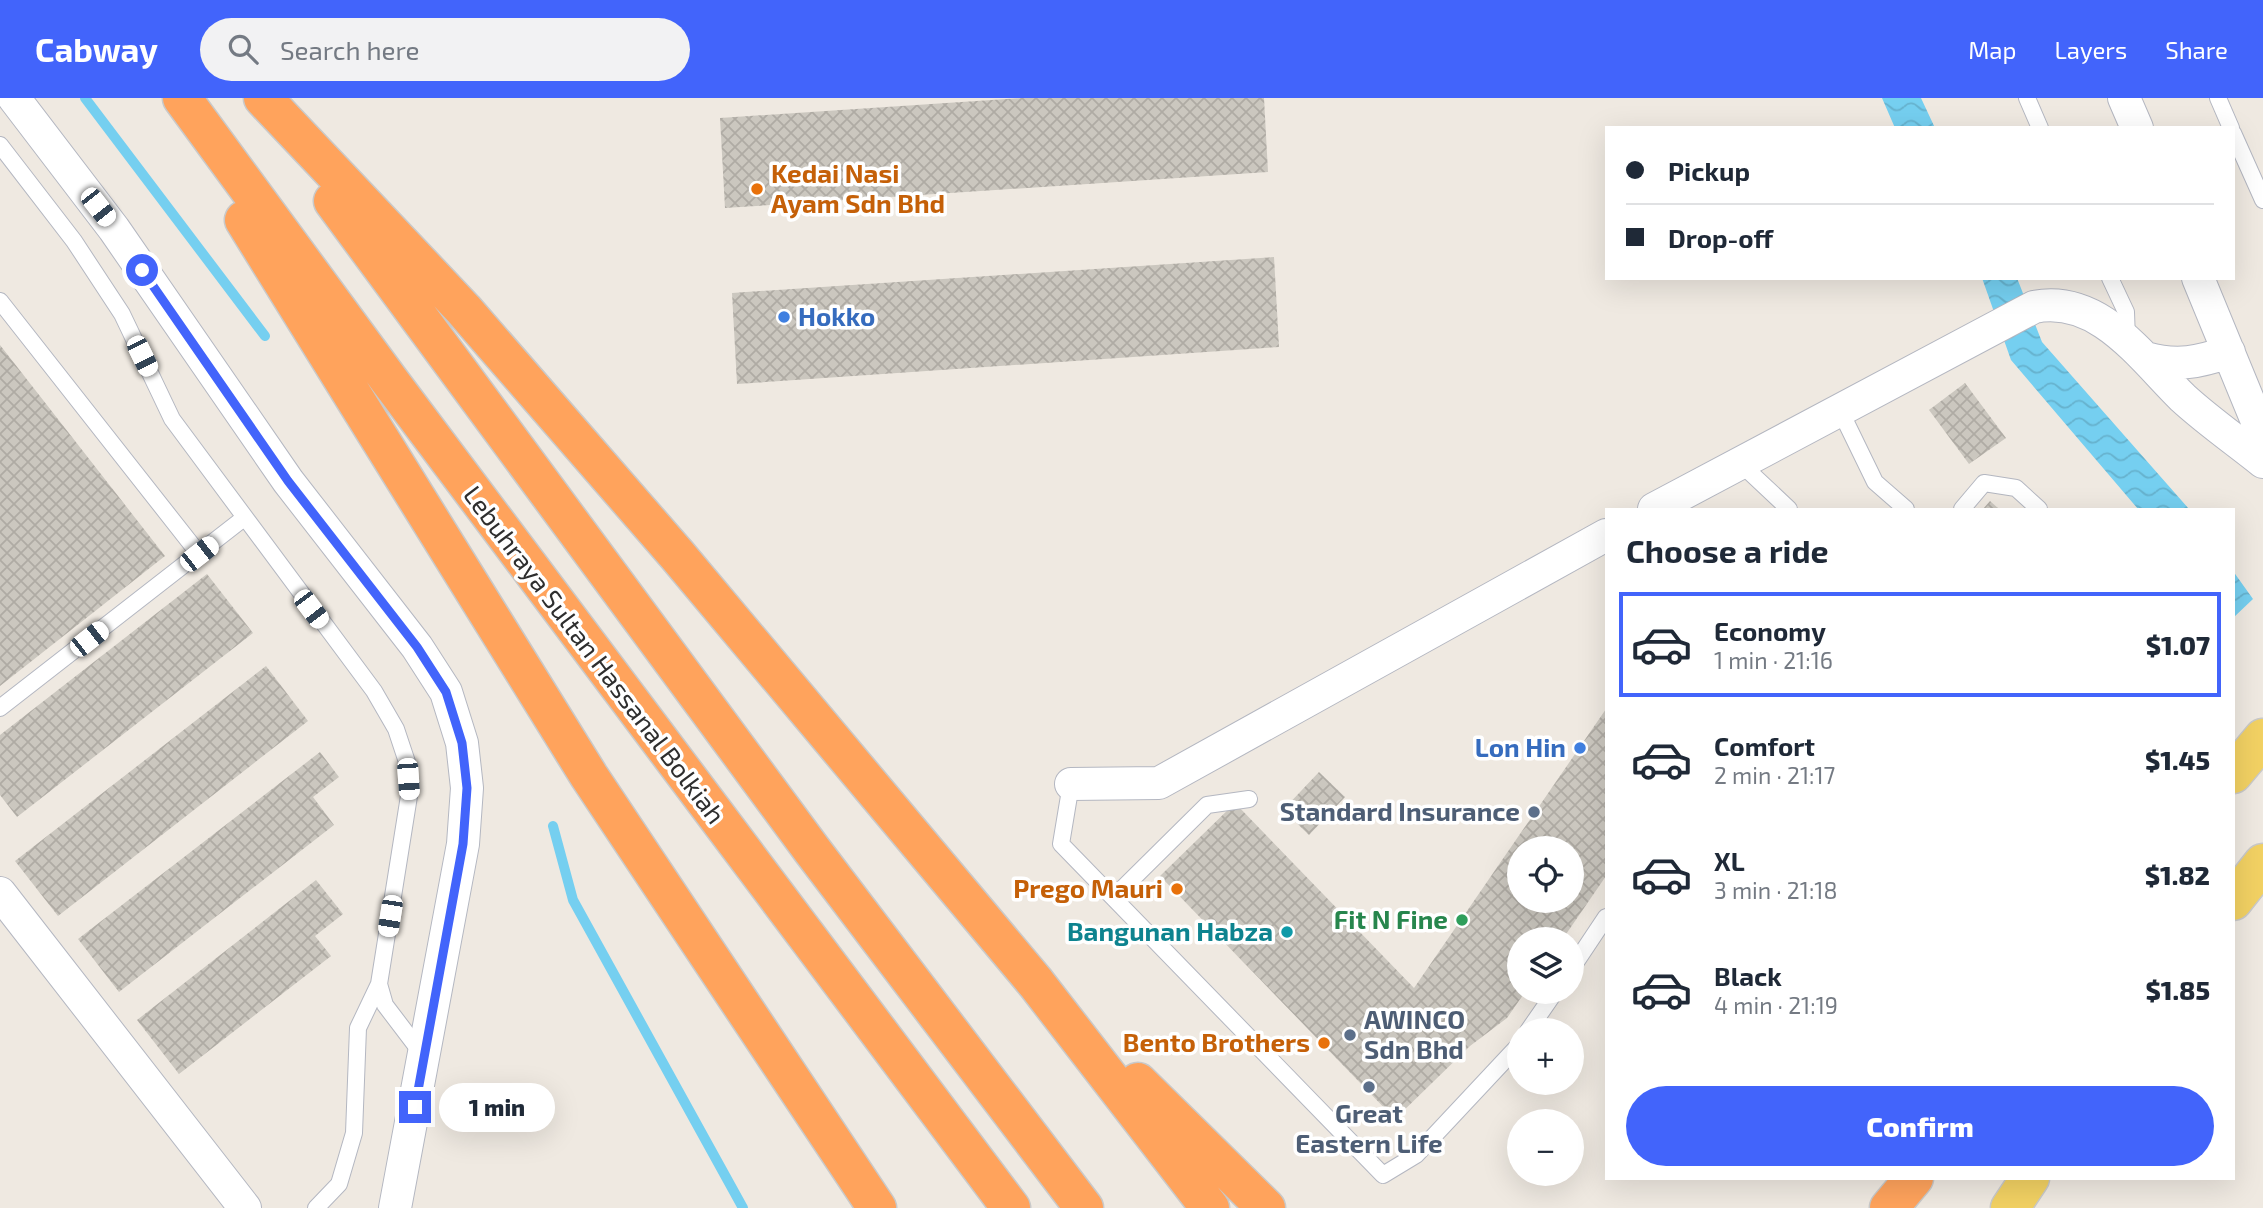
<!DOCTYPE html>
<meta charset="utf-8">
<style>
:root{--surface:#fff;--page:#f2f2f3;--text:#1f2937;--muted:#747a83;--line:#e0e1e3;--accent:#4264fb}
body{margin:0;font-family:"Exo 2",sans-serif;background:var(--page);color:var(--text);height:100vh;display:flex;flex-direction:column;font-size:26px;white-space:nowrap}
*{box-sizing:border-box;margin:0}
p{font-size:23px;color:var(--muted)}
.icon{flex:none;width:38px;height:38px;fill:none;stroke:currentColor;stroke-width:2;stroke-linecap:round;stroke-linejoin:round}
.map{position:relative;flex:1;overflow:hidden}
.details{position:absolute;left:1605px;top:410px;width:630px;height:672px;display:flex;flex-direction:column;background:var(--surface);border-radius:0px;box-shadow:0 7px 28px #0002}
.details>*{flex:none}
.guide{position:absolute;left:1605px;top:28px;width:630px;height:154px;border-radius:0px;box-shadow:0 7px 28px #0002;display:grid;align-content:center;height:154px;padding:0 21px;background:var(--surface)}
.buttons{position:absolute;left:1507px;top:738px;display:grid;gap:14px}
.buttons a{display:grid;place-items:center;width:77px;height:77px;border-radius:50%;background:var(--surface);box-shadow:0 7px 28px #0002;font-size:35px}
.end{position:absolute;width:32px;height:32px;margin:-16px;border:9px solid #4264fb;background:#fff;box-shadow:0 0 0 4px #fff}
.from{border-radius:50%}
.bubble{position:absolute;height:49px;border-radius:24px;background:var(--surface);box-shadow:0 7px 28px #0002;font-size:23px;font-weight:800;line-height:49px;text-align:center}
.car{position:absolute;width:21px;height:42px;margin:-21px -10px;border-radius:9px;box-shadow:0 0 5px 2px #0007;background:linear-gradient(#fff 24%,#345 0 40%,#fff 0 76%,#345 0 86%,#fff 0)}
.guide b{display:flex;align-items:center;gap:24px;height:66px;font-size:26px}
.guide b+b{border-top:2px solid var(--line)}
.guide i{width:18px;height:18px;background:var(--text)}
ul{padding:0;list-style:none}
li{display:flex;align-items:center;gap:21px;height:105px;margin:0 14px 10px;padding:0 7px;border:4px solid transparent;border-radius:0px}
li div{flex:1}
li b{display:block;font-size:26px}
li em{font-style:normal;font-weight:800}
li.on{border-color:var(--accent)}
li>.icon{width:63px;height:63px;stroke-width:1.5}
h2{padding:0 21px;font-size:32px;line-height:84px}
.button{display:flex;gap:14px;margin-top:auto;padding:14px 21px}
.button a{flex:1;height:80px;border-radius:42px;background:var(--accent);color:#fff;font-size:28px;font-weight:800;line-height:80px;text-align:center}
header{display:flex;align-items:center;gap:42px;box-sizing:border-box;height:98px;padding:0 35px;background:var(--accent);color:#fff}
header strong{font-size:33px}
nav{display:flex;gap:38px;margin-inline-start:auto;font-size:24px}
.search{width:490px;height:63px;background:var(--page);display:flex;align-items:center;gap:18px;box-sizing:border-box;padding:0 24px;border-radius:38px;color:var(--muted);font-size:26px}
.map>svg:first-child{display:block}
</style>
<header>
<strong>Cabway</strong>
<div class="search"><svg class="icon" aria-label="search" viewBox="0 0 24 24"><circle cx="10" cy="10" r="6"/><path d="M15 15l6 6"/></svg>Search here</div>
<nav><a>Map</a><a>Layers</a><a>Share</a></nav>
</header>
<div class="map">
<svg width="2263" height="1110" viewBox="0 0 2263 1110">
<defs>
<pattern id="water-waves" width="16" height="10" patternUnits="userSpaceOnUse" patternTransform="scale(1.75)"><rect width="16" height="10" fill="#75cff0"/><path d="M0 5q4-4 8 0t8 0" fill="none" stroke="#66b2ce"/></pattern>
<pattern id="building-cross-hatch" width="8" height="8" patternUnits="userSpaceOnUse" patternTransform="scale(1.75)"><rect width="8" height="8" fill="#cbc7bf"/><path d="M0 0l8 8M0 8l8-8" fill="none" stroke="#afaba4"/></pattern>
</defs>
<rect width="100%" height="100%" fill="#efe9e1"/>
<path fill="url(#water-waves)" d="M1882,0h39l14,30h-40z
M1982,180h35l25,64 147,167h-51l-127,-149z
M2233,473l20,28 -20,19z"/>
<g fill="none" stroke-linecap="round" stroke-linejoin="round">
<path stroke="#75cff0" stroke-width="10" d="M85,0l180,238
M553,728l20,74 170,308"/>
</g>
<path fill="url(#building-cross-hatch)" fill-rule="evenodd" d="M1022,0h242l4,74 -543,36 -5,-90z
M1274,159l5,90 -542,37 -5,-91z
M0,247l165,211 -165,130z
M1965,285l41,55 -37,26 -40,-54z
M1990,403l9,8h-16z
M207,476l46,59 -236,184 -17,-22v-60z
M266,568l42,55 -250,195 -43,-55z
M1606,611v167l-44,64h-43v52h6l-18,26 -37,28 -75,73 -235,-243 75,-73 179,185zM1519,751h53v52h-53z
M320,654l19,25 -26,20 21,28 -215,167 -41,-53z
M1319,674l26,25 -36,38 -26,-25z
M316,782l27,34 -28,22 16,20 -152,118 -42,-54z"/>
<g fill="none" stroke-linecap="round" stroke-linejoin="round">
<defs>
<path id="service" d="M2027,0l13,30
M2218,0l13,30
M2233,35l30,67
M0,47l74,96 48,73 50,105 202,272 22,38 11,33 2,34 -30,188 -21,44 -4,105 -15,51 -23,24
M2110,180l16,34 1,28
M0,203l199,253
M1839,310l36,74 31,27
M1740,365l49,46
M1962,411l22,-26 32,5 23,21
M0,610l244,-190
M1071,686l-10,60 322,331 33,-20 103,-110
M1114,799l93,-92 42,-6
M1572,870l34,-51
M379,886l6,21 38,50
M1528,933l27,-39"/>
<path id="minor" d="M14,0l100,131 174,252 129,166 29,45 16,51 5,45 -4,56 -68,364
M2124,0l13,30
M2198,180l65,158
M2146,260c31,9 53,4 83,-6
M1654,411l380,-202c65,-13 108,51 149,91 25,23 54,43 80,64
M1071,686l88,-1 447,-248
M0,795l245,315"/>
<path id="primary" d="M2233,676l30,-36
M2233,803l30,-38
M2010,1110l20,-30"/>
<path id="motorway" d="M182,0l207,282 622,828
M263,0l201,212 214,246 358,427 174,225
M333,103l479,649 272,358
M244,122l345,556 288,432
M1138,984l128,126
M1889,1110l25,-30"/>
</defs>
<use href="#service" stroke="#b4b7c1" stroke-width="18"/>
<use href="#minor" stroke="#b4b7c1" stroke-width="34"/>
<use href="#primary" stroke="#c9c9c9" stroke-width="41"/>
<use href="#motorway" stroke="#c9c9c9" stroke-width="41"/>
<use href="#service" stroke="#fff" stroke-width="16"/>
<use href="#minor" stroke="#fff" stroke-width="32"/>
<use href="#primary" stroke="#f2d163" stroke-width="38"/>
<use href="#motorway" stroke="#ffa35c" stroke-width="38"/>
</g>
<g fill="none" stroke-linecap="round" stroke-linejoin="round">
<path stroke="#4264fb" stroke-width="9" d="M142,172l146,211 129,166 29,45 16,51 5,45 -4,56 -48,263"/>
</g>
<g fill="#e8710a" stroke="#fff" stroke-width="2.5">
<circle cx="757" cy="91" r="7"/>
<circle cx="1177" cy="791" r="7"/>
<circle cx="1324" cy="945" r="7"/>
</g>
<g fill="#3f7fe0" stroke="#fff" stroke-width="2.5">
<circle cx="784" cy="219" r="7"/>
<circle cx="1580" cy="650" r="7"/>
</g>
<g fill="#5c6f8a" stroke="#fff" stroke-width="2.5">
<circle cx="1534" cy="714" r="7"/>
<circle cx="1350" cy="937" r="7"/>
<circle cx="1369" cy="989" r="7"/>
</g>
<circle fill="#2e9e5b" stroke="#fff" stroke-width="2.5" cx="1462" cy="822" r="7"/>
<circle fill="#0f9aa8" stroke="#fff" stroke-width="2.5" cx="1287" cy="834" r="7"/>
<g text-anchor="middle" stroke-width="7" stroke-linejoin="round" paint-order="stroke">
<g font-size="26" font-weight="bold" fill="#c56008" stroke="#fff" text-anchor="end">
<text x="771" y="85" text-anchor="start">Kedai Nasi<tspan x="771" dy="30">Ayam Sdn Bhd</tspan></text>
<text x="1163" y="800">Prego Mauri</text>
<text x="1310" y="954">Bento Brothers</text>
</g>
<g font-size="26" font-weight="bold" fill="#366cbe" stroke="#fff" text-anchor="start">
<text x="798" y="228">Hokko</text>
<text x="1566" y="659" text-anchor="end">Lon Hin</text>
</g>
<g font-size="26" fill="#2e2e2e" stroke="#fff">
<text transform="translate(594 557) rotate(53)" y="9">Lebuhraya Sultan Hassanal Bolkiah</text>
</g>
<g font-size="26" font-weight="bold" fill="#4e5e75" stroke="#fff" text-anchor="end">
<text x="1520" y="723">Standard Insurance</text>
<text x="1364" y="931" text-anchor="start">AWINCO<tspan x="1364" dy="30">Sdn Bhd</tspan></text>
<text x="1369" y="1025" text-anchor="middle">Great<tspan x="1369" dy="30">Eastern Life</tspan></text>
</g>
<g font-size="26" font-weight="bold" fill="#27864d" stroke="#fff" text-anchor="end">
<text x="1448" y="831">Fit N Fine</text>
</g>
<g font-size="26" font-weight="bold" fill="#0d838f" stroke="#fff" text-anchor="end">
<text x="1273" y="843">Bangunan Habza</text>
</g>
</g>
</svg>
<div class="buttons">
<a><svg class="icon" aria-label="locate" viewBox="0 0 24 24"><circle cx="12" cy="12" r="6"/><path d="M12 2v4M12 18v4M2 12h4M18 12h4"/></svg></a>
<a><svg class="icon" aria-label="layers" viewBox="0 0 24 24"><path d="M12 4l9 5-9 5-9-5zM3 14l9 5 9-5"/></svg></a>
<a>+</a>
<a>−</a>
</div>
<i class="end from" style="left:142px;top:172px"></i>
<i class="end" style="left:415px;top:1009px"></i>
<div class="bubble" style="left:439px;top:985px;width:116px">1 min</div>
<i class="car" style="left:98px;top:109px;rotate:142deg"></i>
<i class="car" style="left:142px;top:258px;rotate:154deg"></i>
<i class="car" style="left:199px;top:456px;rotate:52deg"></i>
<i class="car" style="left:311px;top:511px;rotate:143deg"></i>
<i class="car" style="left:89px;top:541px;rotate:52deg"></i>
<i class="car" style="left:408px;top:681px;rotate:176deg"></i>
<i class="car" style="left:390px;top:818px;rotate:189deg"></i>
<div class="guide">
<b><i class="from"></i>Pickup</b>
<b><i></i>Drop-off</b>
</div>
<section class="details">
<h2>Choose a ride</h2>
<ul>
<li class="on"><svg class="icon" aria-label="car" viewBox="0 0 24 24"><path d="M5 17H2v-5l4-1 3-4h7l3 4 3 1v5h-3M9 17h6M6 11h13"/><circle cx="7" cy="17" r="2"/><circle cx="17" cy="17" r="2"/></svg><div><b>Economy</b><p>1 min · 21:16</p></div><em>$1.07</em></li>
<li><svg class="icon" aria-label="car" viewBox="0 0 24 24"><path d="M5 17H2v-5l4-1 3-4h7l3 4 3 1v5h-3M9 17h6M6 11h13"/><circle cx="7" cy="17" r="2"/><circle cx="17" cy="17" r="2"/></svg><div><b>Comfort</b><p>2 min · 21:17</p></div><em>$1.45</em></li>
<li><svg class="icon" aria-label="car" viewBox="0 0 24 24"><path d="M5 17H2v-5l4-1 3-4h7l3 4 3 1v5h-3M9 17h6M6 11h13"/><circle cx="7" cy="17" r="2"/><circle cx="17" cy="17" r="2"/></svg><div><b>XL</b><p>3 min · 21:18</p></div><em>$1.82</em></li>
<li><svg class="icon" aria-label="car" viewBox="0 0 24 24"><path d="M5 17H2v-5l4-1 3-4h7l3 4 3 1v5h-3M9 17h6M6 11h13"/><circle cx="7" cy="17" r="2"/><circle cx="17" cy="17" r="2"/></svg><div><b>Black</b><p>4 min · 21:19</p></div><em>$1.85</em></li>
</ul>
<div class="button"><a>Confirm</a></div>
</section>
</div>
